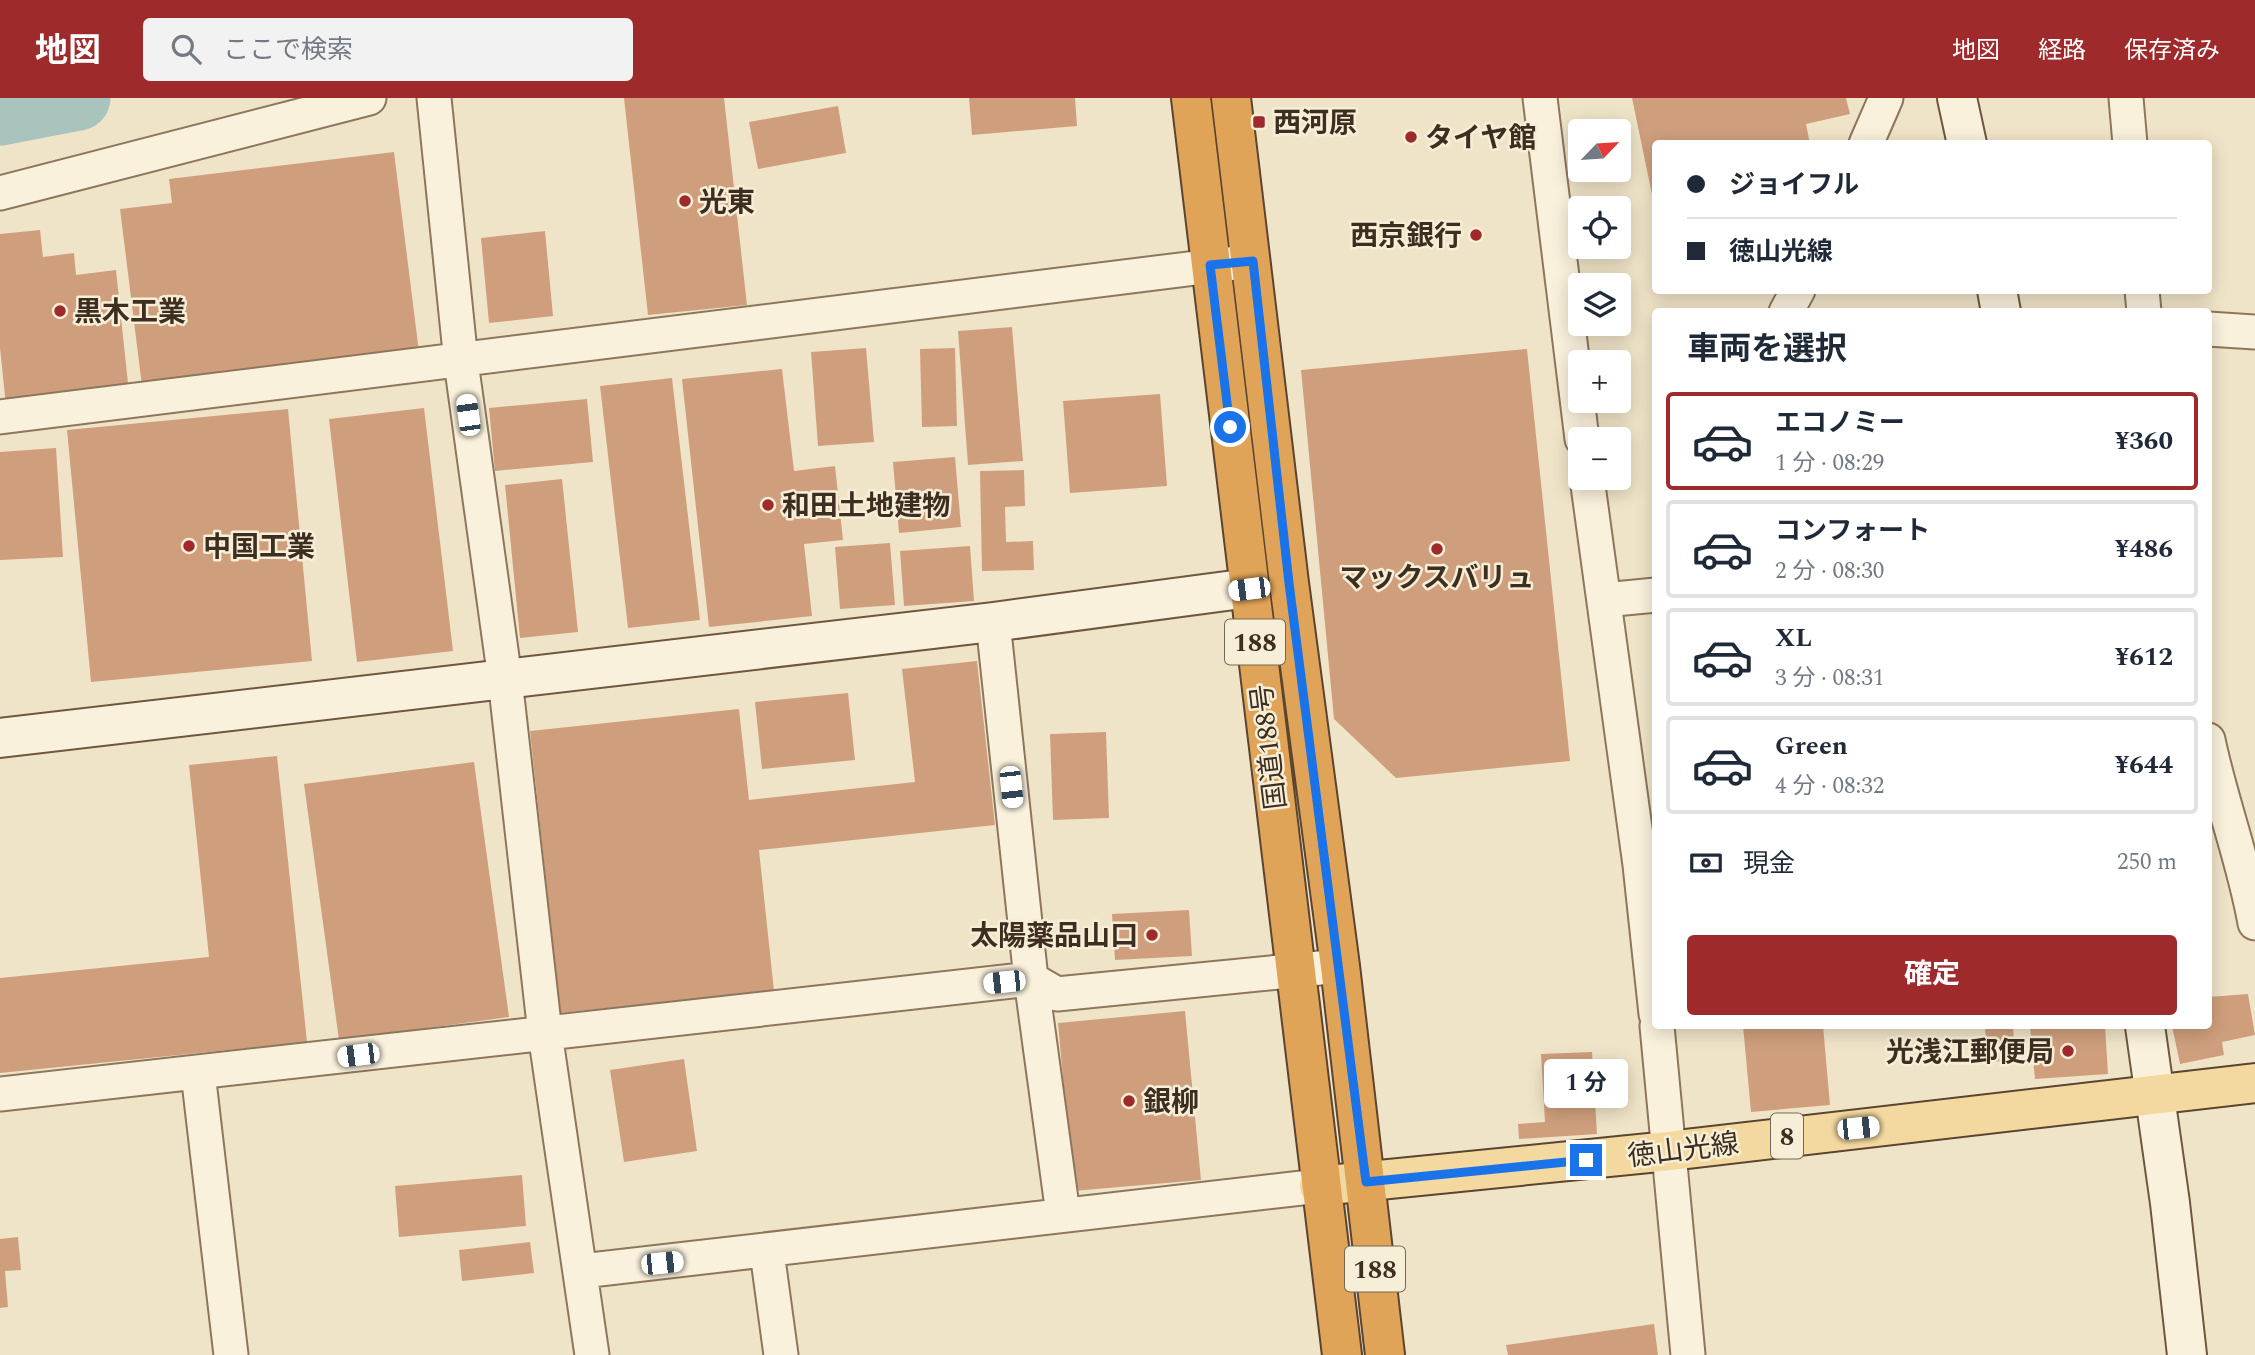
<!DOCTYPE html>
<html lang="ja">
<meta charset="utf-8">
<style>
:root{--surface:#fff;--page:#f2f2f3;--text:#1f2937;--muted:#747a83;--line:#e0e1e3;--accent:#9e2a2b}
body{margin:0;font-family:Spectral,"Noto Sans JP",serif;background:var(--page);color:var(--text);height:100vh;display:flex;flex-direction:column;font-size:26px;white-space:nowrap}
*{box-sizing:border-box;margin:0}
p{font-size:23px;color:var(--muted)}
.icon{flex:none;width:38px;height:38px;fill:none;stroke:currentColor;stroke-width:2;stroke-linecap:round;stroke-linejoin:round}
.map{position:relative;flex:1;overflow:hidden}
.sheet{position:absolute;left:1652px;top:210px;width:560px;height:721px;display:flex;flex-direction:column;background:var(--surface);border-radius:7px;box-shadow:0 4px 18px #0003}
.sheet>*{flex:none}
.top-card{position:absolute;left:1652px;top:42px;width:560px;height:154px;border-radius:7px;box-shadow:0 4px 18px #0003;display:grid;align-content:center;height:154px;padding:0 35px;background:var(--surface)}
.needle{width:46px;rotate:65deg}
.fabs{position:absolute;left:1568px;top:21px;display:grid;gap:14px}
.fabs a{display:grid;place-items:center;width:63px;height:63px;border-radius:7px;background:var(--surface);box-shadow:0 4px 18px #0003;font-size:35px}
.end{position:absolute;width:32px;height:32px;margin:-16px;border:9px solid #1a73e8;background:#fff;box-shadow:0 0 0 4px #fff}
.from{border-radius:50%}
.bubble{position:absolute;height:49px;border-radius:7px;background:var(--surface);box-shadow:0 4px 18px #0003;font-size:23px;font-weight:700;line-height:49px;text-align:center}
.car{position:absolute;width:21px;height:42px;margin:-21px -10px;border-radius:9px;box-shadow:0 0 5px 2px #0007;background:linear-gradient(#fff 24%,#345 0 40%,#fff 0 76%,#345 0 86%,#fff 0)}
.top-card b{display:flex;align-items:center;gap:24px;height:66px;font-size:26px}
.top-card b+b{border-top:2px solid var(--line)}
.top-card i{width:18px;height:18px;background:var(--text)}
ul{padding:0;list-style:none}
li{display:flex;align-items:center;gap:21px;height:98px;margin:0 14px 10px;padding:0 21px;border:4px solid var(--line);border-radius:7px}
li div{flex:1}
li b{display:block;font-size:26px}
li em{font-style:normal;font-weight:700}
li.on{border-color:var(--accent)}
li>.icon{width:63px;height:63px;stroke-width:1.5}
h2{padding:0 35px;font-size:32px;line-height:84px}
.pay{display:flex;align-items:center;gap:18px;height:77px;padding:0 35px;font-size:26px}
.pay p{margin-inline-start:auto}
.button{display:flex;gap:14px;margin-top:auto;padding:14px 35px}
.button a{flex:1;height:80px;border-radius:7px;background:var(--accent);color:#fff;font-size:28px;font-weight:700;line-height:80px;text-align:center}
header{display:flex;align-items:center;gap:42px;box-sizing:border-box;height:98px;padding:0 35px;background:var(--accent);color:#fff}
header strong{font-size:33px}
nav{display:flex;gap:38px;margin-inline-start:auto;font-size:24px}
.search{width:490px;height:63px;background:var(--page);display:flex;align-items:center;gap:18px;box-sizing:border-box;padding:0 24px;border-radius:7px;color:var(--muted);font-size:26px}
.map>svg:first-child{display:block}
</style>
<header>
<strong>地図</strong>
<div class="search"><svg class="icon" aria-label="search" viewBox="0 0 24 24"><circle cx="10" cy="10" r="6"/><path d="M15 15l6 6"/></svg>ここで検索</div>
<nav><a>地図</a><a>経路</a><a>保存済み</a></nav>
</header>
<div class="map">
<svg width="2255" height="1257" viewBox="0 0 2255 1257">
<rect width="100%" height="100%" fill="#f0e4c8"/>
<g fill="none" stroke-linecap="round" stroke-linejoin="round">
<path stroke="#a9c4bc" stroke-width="65" d="M0,15l78,-15"/>
</g>
<path fill="#cf9f7d" d="M624,0h100l23,207 -99,10z
M969,0h106l2,28 -105,9z
M1632,0h214l4,16 -44,10 4,20h-154l-2,60z
M838,8l8,47 -88,16 -9,-47z
M394,54l25,200 -277,34 -22,-177 52,-6 -3,-24z
M40,132l3,27 31,-4 2,22 40,-5 13,123 -123,13 -6,-58v-114z
M545,133l8,85 -64,7 -8,-85z
M1012,229l11,134 -55,4 -10,-134z
M866,250l8,94 -56,4 -7,-94z
M955,250l2,78 -35,1 -2,-78z
M1527,251l43,412 -174,17 -62,-59 -33,-349z
M782,271l12,102 41,-5 8,74 -39,4 8,72 -103,11 -27,-248z
M672,280l28,242 -72,8 -28,-242z
M1160,296l7,92 -97,7 -7,-92z
M587,301l6,63 -98,9 -6,-63z
M424,310l29,243 -96,11 -28,-243z
M288,311l24,252 -221,21 -24,-252z
M56,350l7,109 -63,3v-108z
M955,359l6,70 -62,6 -6,-71z
M1024,372l1,36 -20,1 1,35 27,-1 1,29 -52,1 -2,-100z
M562,381l16,153 -58,6 -15,-153z
M890,445l5,62 -55,4 -5,-62z
M970,448l4,55 -70,5 -4,-55z
M977,563l18,164 -236,25 15,141 -214,22 -30,-282 209,-22 10,91 166,-18 -13,-113z
M848,595l7,67 -93,9 -7,-67z
M1106,634l3,86 -56,2 -3,-86z
M277,658l30,286 -307,31v-95l209,-21 -20,-192z
M474,664l35,255 -170,23 -35,-256z
M1189,812l3,46 -77,4 -3,-46z
M2248,896l7,41 -33,7 2,13 -44,9 -8,-38h36v-29z
M1185,913l16,169 -128,11 -15,-168z
M1743,928h80l7,79 -79,7z
M1985,928h28l2,35 -28,1z
M2030,928h75l3,48 -73,5z
M1592,954l5,82 -78,5 -1,-15 27,-2 -4,-68z
M684,961l13,92 -73,11 -14,-92z
M522,1077l4,51 -127,11 -4,-51z
M18,1139l3,33 -16,1 3,36 -8,1v-69z
M530,1144l4,31 -72,8 -3,-31z
M1654,1226l4,31h-150l-2,-10z"/>
<g fill="none" stroke-linecap="round" stroke-linejoin="round">
<defs>
<path id="street" d="M434,0l27,264 44,317 40,354 47,322
M1540,0l42,341
M2126,0l4,46
M1866,46l20,-46
M0,95l369,-95
M2142,192l2,22
M1786,214l12,-22
M2208,231l47,3
M0,319l1236,-154
M1587,380l53,387 16,149
M1604,502l52,-5
M993,524l38,357 32,235
M2208,642c13,62 36,121 47,183
M1657,928l31,329
M198,975l33,282
M0,996l1031,-115 26,15 283,-28
M767,1154l14,103
M582,1173l737,-85"/>
<path id="secondary" d="M1957,0l10,46
M1997,192l4,22
M0,640l993,-116 256,-34
M2145,928l25,177 17,152"/>
<path id="primary" d="M1319,1088l350,-35 586,-68"/>
<path id="highway" d="M1191,0l151,1257
M1231,0l58,485 51,383 45,389"/>
</defs>
<use href="#street" stroke="#8d765c" stroke-width="37"/>
<use href="#secondary" stroke="#6f573f" stroke-width="42"/>
<use href="#primary" stroke="#5b4430" stroke-width="42"/>
<use href="#highway" stroke="#5b4430" stroke-width="42"/>
<use href="#street" stroke="#faf1dc" stroke-width="33"/>
<use href="#secondary" stroke="#faf1dc" stroke-width="38"/>
<use href="#primary" stroke="#f3d9a0" stroke-width="38"/>
<use href="#highway" stroke="#e0a458" stroke-width="38"/>
</g>
<g fill="none" stroke-linecap="round" stroke-linejoin="round">
<path stroke="#1a73e8" stroke-width="9" d="M1230,329l-20,-162 43,-4 36,322 77,599 220,-22"/>
</g>
<g fill="#9e2a2b" stroke="#f7eed8" stroke-width="2.5">
<rect x="1252" y="17" width="14" height="14" rx="3.5"/>
<circle cx="1411" cy="39" r="7"/>
<circle cx="685" cy="103" r="7"/>
<circle cx="1476" cy="137" r="7"/>
<circle cx="60" cy="213" r="7"/>
<circle cx="768" cy="407" r="7"/>
<circle cx="189" cy="448" r="7"/>
<circle cx="1437" cy="451" r="7"/>
<circle cx="1152" cy="837" r="7"/>
<circle cx="2068" cy="953" r="7"/>
<circle cx="1129" cy="1003" r="7"/>
</g>
<g text-anchor="middle" stroke-width="5" stroke-linejoin="round" paint-order="stroke">
<g fill="#f7eed8" stroke="#756857" stroke-width="2">
<rect x="1225" y="521.5" width="60" height="45" rx="5"/>
<rect x="1771" y="1015.5" width="32" height="45" rx="5"/>
<rect x="1345" y="1148.5" width="60" height="45" rx="5"/>
</g>
<g font-size="26" font-weight="bold" fill="#3d2e20">
<text x="1255" y="553">188</text>
<text x="1787" y="1047">8</text>
<text x="1375" y="1180">188</text>
</g>
<g font-size="28" font-weight="bold" fill="#3d2e20" stroke="#f7eed8" text-anchor="start">
<text x="1273" y="34">西河原</text>
<text x="1425" y="49">タイヤ館</text>
<text x="699" y="113">光東</text>
<text x="1462" y="147" text-anchor="end">西京銀行</text>
<text x="74" y="223">黒木工業</text>
<text x="782" y="417">和田土地建物</text>
<text x="203" y="458">中国工業</text>
<text x="1437" y="489" text-anchor="middle">マックスバリュ</text>
<text x="1138" y="847" text-anchor="end">太陽薬品山口</text>
<text x="2054" y="963" text-anchor="end">光浅江郵便局</text>
<text x="1143" y="1013">銀柳</text>
</g>
<g font-size="28" fill="#3d2e20" stroke="#f7eed8">
<text transform="translate(1268 649) rotate(-97)" y="10">国道188号</text>
<text transform="translate(1683 1051) rotate(-7)" y="10">徳山光線</text>
</g>
</g>
</svg>
<div class="fabs">
<a><svg class="needle" viewBox="-14 -14 28 28"><path d="M0-13l5 13h-10z" fill="#e53935"/><path d="M0 13l5-13h-10z" fill="#747a83"/></svg></a>
<a><svg class="icon" aria-label="locate" viewBox="0 0 24 24"><circle cx="12" cy="12" r="6"/><path d="M12 2v4M12 18v4M2 12h4M18 12h4"/></svg></a>
<a><svg class="icon" aria-label="layers" viewBox="0 0 24 24"><path d="M12 4l9 5-9 5-9-5zM3 14l9 5 9-5"/></svg></a>
<a>+</a>
<a>−</a>
</div>
<i class="end from" style="left:1230px;top:329px"></i>
<i class="end" style="left:1586px;top:1062px"></i>
<div class="bubble" style="left:1544px;top:961px;width:84px">1 分</div>
<i class="car" style="left:468px;top:317px;rotate:352deg"></i>
<i class="car" style="left:1249px;top:491px;rotate:263deg"></i>
<i class="car" style="left:1011px;top:689px;rotate:174deg"></i>
<i class="car" style="left:1004px;top:884px;rotate:264deg"></i>
<i class="car" style="left:358px;top:957px;rotate:263deg"></i>
<i class="car" style="left:1858px;top:1030px;rotate:84deg"></i>
<i class="car" style="left:662px;top:1165px;rotate:84deg"></i>
<div class="top-card">
<b><i class="from"></i>ジョイフル</b>
<b><i></i>徳山光線</b>
</div>
<section class="sheet">
<h2>車両を選択</h2>
<ul>
<li class="on"><svg class="icon" aria-label="car" viewBox="0 0 24 24"><path d="M5 17H2v-5l4-1 3-4h7l3 4 3 1v5h-3M9 17h6M6 11h13"/><circle cx="7" cy="17" r="2"/><circle cx="17" cy="17" r="2"/></svg><div><b>エコノミー</b><p>1 分 · 08:29</p></div><em>¥360</em></li>
<li><svg class="icon" aria-label="car" viewBox="0 0 24 24"><path d="M5 17H2v-5l4-1 3-4h7l3 4 3 1v5h-3M9 17h6M6 11h13"/><circle cx="7" cy="17" r="2"/><circle cx="17" cy="17" r="2"/></svg><div><b>コンフォート</b><p>2 分 · 08:30</p></div><em>¥486</em></li>
<li><svg class="icon" aria-label="car" viewBox="0 0 24 24"><path d="M5 17H2v-5l4-1 3-4h7l3 4 3 1v5h-3M9 17h6M6 11h13"/><circle cx="7" cy="17" r="2"/><circle cx="17" cy="17" r="2"/></svg><div><b>XL</b><p>3 分 · 08:31</p></div><em>¥612</em></li>
<li><svg class="icon" aria-label="car" viewBox="0 0 24 24"><path d="M5 17H2v-5l4-1 3-4h7l3 4 3 1v5h-3M9 17h6M6 11h13"/><circle cx="7" cy="17" r="2"/><circle cx="17" cy="17" r="2"/></svg><div><b>Green</b><p>4 分 · 08:32</p></div><em>¥644</em></li>
</ul>
<div class="pay"><svg class="icon" aria-label="cash" viewBox="0 0 24 24"><path d="M3 7h18v10H3z"/><circle cx="12" cy="12" r="2"/></svg>現金<p>250 m</p></div>
<div class="button"><a>確定</a></div>
</section>
</div>
